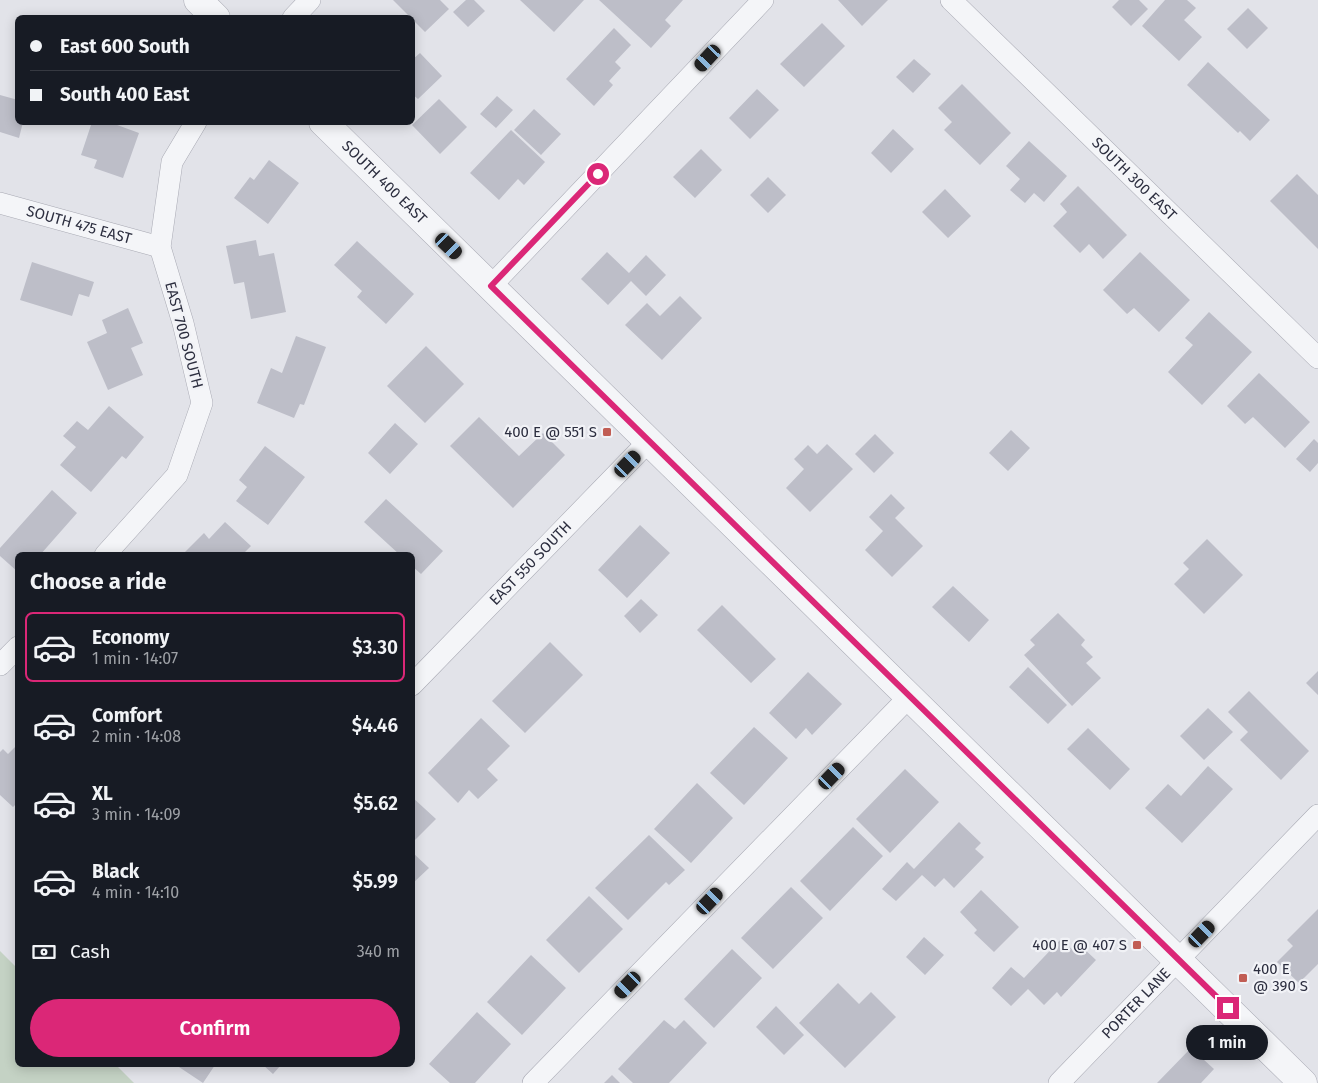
<!DOCTYPE html>
<meta charset="utf-8">
<style>
:root{--surface:#171b24;--page:#20242c;--text:#f1f3f6;--muted:#9ea1a6;--line:#363941;--accent:#db2777}
body{margin:0;font-family:"Fira Sans",sans-serif;background:var(--page);color:var(--text);height:100vh;display:flex;flex-direction:column;font-size:19px;white-space:nowrap}
*{box-sizing:border-box;margin:0}
p{font-size:16px;color:var(--muted)}
.icon{flex:none;width:28px;height:28px;fill:none;stroke:currentColor;stroke-width:2;stroke-linecap:round;stroke-linejoin:round}
.map{position:relative;flex:1;overflow:hidden}
.side{position:absolute;left:15px;top:552px;width:400px;height:515px;display:flex;flex-direction:column;background:var(--surface);border-radius:8px;box-shadow:0 2px 12px #0003}
.side>*{flex:none}
.banner{position:absolute;left:15px;top:15px;width:400px;height:110px;border-radius:8px;box-shadow:0 2px 12px #0003;display:grid;align-content:center;height:110px;padding:0 15px;background:var(--surface)}
.end{position:absolute;width:22px;height:22px;margin:-11px;border:6px solid #db2777;background:#fff;box-shadow:0 0 0 2px #fff}
.from{border-radius:50%}
.bubble{position:absolute;height:35px;border-radius:18px;background:var(--surface);box-shadow:0 2px 12px #0003;font-size:16px;font-weight:600;line-height:35px;text-align:center}
.car{position:absolute;width:15px;height:30px;margin:-15px -8px;border-radius:6px;box-shadow:0 0 4px 1px #0007;background:linear-gradient(#222 24%,#8ab4d8 0 40%,#222 0 76%,#8ab4d8 0 86%,#222 0)}
.banner b{display:flex;align-items:center;gap:18px;height:48px;font-size:19px}
.banner b+b{border-top:1px solid var(--line)}
.banner i{width:12px;height:12px;background:var(--text)}
ul{padding:0;list-style:none}
li{display:flex;align-items:center;gap:15px;height:70px;margin:0 10px 8px;padding:0 5px;border:2px solid transparent;border-radius:8px}
li div{flex:1}
li b{display:block;font-size:19px}
li em{font-style:normal;font-weight:600}
li.current{border-color:var(--accent)}
li>.icon{width:45px;height:45px;stroke-width:1.5}
h2{padding:0 15px;font-size:22px;line-height:60px}
.pay{display:flex;align-items:center;gap:12px;height:55px;padding:0 15px;font-size:19px}
.pay p{margin-inline-start:auto}
.action{display:flex;gap:10px;margin-top:auto;padding:10px 15px}
.action a{flex:1;height:58px;border-radius:30px;background:var(--accent);color:#fff;font-size:20px;font-weight:600;line-height:58px;text-align:center}
.map>svg:first-child{display:block}
</style>
<div class="map">
<svg width="1318" height="1083" viewBox="0 0 1318 1083">
<rect width="100%" height="100%" fill="#e2e3e9"/>
<path fill="#c4d2c4" d="M0,951l17,17 1,97h98l18,18h-134z"/>
<path fill="#bdbec8" d="M393,0h47l9,9 -24,23z
M466,0h8l11,11 -17,16 -15,-15z
M520,0h64l-30,32z
M599,0h84l-18,20 6,6 -20,22z
M838,0h50l-26,26z
M1119,0h20l9,9 -17,17 -19,-19z
M1165,0h22l9,8 -12,12 18,17 -23,24 -37,-35z
M1248,8l20,20 -21,21 -20,-20z
M822,23l23,23 -41,41 -24,-23z
M614,28l17,17 -16,17 6,6 -12,13 4,4 -19,21 -28,-27z
M420,53l22,23 -24,23 -6,-5v-34z
M914,59l17,15 -18,19 -17,-16z
M1208,62l62,58 -20,21 -10,-10 -2,2 -51,-48z
M962,84l49,49 -31,32 -36,-35 8,-8 -14,-14z
M757,89l22,21 -29,29 -21,-21z
M0,95l18,5v22h5l-4,16 -19,-6z
M497,96l16,14 -17,18 -16,-14z
M439,99l28,28 -27,27 -28,-29z
M534,109l27,25 -20,21 -27,-25z
M92,122h17l30,11 -16,45 -29,-10 3,-8 -16,-5z
M893,129l21,20 -23,24 -20,-20z
M511,130l34,32 -21,23 -6,-6 -19,21 -29,-27z
M1029,141l38,35 -23,26 -10,-9 -9,10 -15,-13 10,-11 -14,-13z
M701,149l21,21 -27,28 -22,-21z
M269,160l30,23 -31,41 -34,-26 16,-21 4,3z
M1297,174l21,21v54l-48,-48z
M768,177l18,18 -18,18 -18,-18z
M1078,186l49,49 -24,24 -14,-15 -9,9 -27,-27 14,-14 -7,-8z
M945,189l26,27 -23,22 -26,-26z
M256,240l3,16 15,-3 12,59 -35,7 -7,-37 -10,2 -8,-38z
M357,241l57,53 -28,30 -29,-27 5,-6 -28,-26z
M607,252l22,21 17,-18 20,20 -20,21 -15,-15 -23,24 -27,-26z
M1140,252l50,48 -31,32 -25,-24 -7,6 -24,-24z
M32,262l62,20 -5,15 -10,-3 -7,22 -52,-16z
M680,296l22,22 -40,42 -37,-35 22,-22 13,13z
M128,308l15,35 -12,5 12,27 -35,15 -21,-48 20,-9 -5,-13z
M1209,312l43,40 -50,53 -34,-33 25,-27 -8,-7z
M296,336l30,11 -22,58 -4,-1 -6,14 -37,-15 14,-35 11,5z
M426,346l38,38 -39,39 -38,-37z
M1259,373l51,49 -25,26 -32,-31 -8,7 -18,-18z
M109,406l35,31 -18,22 -4,-3 -31,36 -31,-27 16,-18 -13,-11 14,-15 11,9z
M479,417l40,39 24,-23 22,22 -52,53 -63,-62z
M395,423l23,21 -28,30 -22,-21z
M1011,430l19,18 -22,23 -19,-18z
M875,434l19,19 -20,20 -19,-19z
M1314,439l4,4v20l-8,9 -14,-13z
M827,444l26,25 -43,43 -24,-24 18,-19 -10,-10 14,-14 9,9z
M265,446l40,31 -37,48 -32,-24 11,-14 -8,-7z
M52,490l25,23 -37,42h-22v17l-18,-16v-8z
M891,494l14,14 -10,10 28,28 -31,31 -27,-27 18,-19 -14,-14z
M386,499l57,52 -22,23 -9,-8v-11h-12l-36,-33z
M225,522l26,24 -9,9h-60l22,-22 5,6z
M640,525l30,28 -43,45 -29,-28z
M1207,539l36,36 -39,39 -30,-30 15,-15 -6,-6z
M953,586l36,34 -20,22 -37,-35z
M641,599l17,16 -18,18 -16,-17z
M722,605l54,54 -25,24 -54,-53z
M1058,613l27,27 -4,5 12,12 -7,6 15,15 -29,28 -48,-51 11,-10 -5,-5z
M550,642l33,33 -58,58 -33,-32z
M1028,667l39,38 -19,19 -39,-37z
M1318,671v24l-12,-12z
M808,672l34,32 -30,31 -6,-7 -10,11 -27,-26z
M1249,691l60,60 -28,29 -41,-40 8,-8 -20,-20z
M1208,708l25,24 -29,28 -24,-24z
M481,718l29,28 -23,23 11,11 -20,19 -9,-9 -11,13 -30,-30z
M754,727l34,31 -44,47 -34,-32z
M1088,728l42,41 -20,21 -43,-41z
M18,744v58l-5,5 -13,-12v-43l3,-3 5,5z
M1208,766l25,23 -51,54 -37,-35 23,-24 13,12z
M905,769l34,33 -49,51 -34,-34z
M697,783l36,35 -42,45 -37,-34z
M412,797l24,22 -24,24z
M959,822l22,21 -6,6 9,8 -30,31 -10,-10 -9,9 -13,-12 -26,26 -14,-12 25,-27 7,7z
M853,827l30,29 -53,55 -30,-30z
M649,835l36,35 -16,15 -3,-3 -38,38 -33,-32z
M412,852l17,16 -17,16z
M791,887l32,31 -50,51 -32,-31z
M981,890l38,37 -25,25 -20,-19 3,-3 -17,-18z
M589,896l34,33 -44,44 -33,-33z
M1318,909v55l-19,19 -22,-21 16,-16 -6,-6z
M924,937l20,18 -19,20 -19,-18z
M1061,939l14,13 6,-6 15,14 -35,37 -4,-5 -13,13 -16,-16 -17,17 -19,-18 19,-21 13,11z
M732,949l30,29 -48,50 -30,-29z
M531,955l35,33 -44,47 -35,-33z
M838,983l21,21 12,-12 25,25 -51,51 -46,-45z
M776,1006l28,29 -20,20 -28,-28z
M477,1012l34,32 -36,39h-25l-21,-19z
M664,1020l11,9 9,-9 23,23 -38,40h-36l-15,-14z
M1191,1048l23,21 -13,14h-44z
M176,1065h39l-12,18z
M263,1065h18l-8,9z
M612,1075l8,8h-16z"/>
<g fill="none" stroke-linecap="round" stroke-linejoin="round">
<defs>
<g id="minor">
<path id="s1" d="M951,0l367,358"/>
<path d="M293,18l17,-18"/>
<path id="s2" d="M0,203l160,44"/>
<path d="M491,286l272,-286"/>
<path d="M105,555l72,-80 25,-72 -19,-80 -23,-76 12,-85 24,-40"/>
<path d="M0,665l18,-18"/>
<path id="s3" d="M412,685l237,-244"/>
<path d="M533,1083l377,-387"/>
<path id="s4" d="M1059,1083l259,-268"/>
</g>
<g id="tertiary">
<path d="M198,0l18,18"/>
<path id="s5" d="M323,122l980,961"/>
</g>
</defs>
<use href="#minor" stroke="#a8a9b3" stroke-width="22"/>
<use href="#tertiary" stroke="#a8a9b3" stroke-width="29"/>
<use href="#minor" stroke="#f4f5f8" stroke-width="21"/>
<use href="#tertiary" stroke="#f4f5f8" stroke-width="28"/>
</g>
<g fill="none" stroke-linecap="round" stroke-linejoin="round">
<path stroke="#db2777" stroke-width="6" d="M598,174l-107,112 737,722"/>
</g>
<g fill="#c15d54" stroke="#f1f2f6" stroke-width="2">
<rect x="602" y="427" width="10" height="10" rx="2.5"/>
<rect x="1132" y="940" width="10" height="10" rx="2.5"/>
<rect x="1238" y="973" width="10" height="10" rx="2.5"/>
</g>
<g text-anchor="middle" stroke-width="4.5" stroke-linejoin="round" paint-order="stroke">
<g font-size="15" fill="#2c2e3f" stroke="#f1f2f6">
<text dy="5" stroke="none"><textPath href="#s1" startOffset="256">SOUTH 300 EAST</textPath></text>
<text dy="5" stroke="none"><textPath href="#s5" startOffset="86">SOUTH 400 EAST</textPath></text>
<text dy="5" stroke="none"><textPath href="#s2" startOffset="82">SOUTH 475 EAST</textPath></text>
<text transform="translate(184 335) rotate(75)" y="5">EAST 700 SOUTH</text>
<text dy="5" stroke="none"><textPath href="#s3" startOffset="170">EAST 550 SOUTH</textPath></text>
<text dy="5" stroke="none"><textPath href="#s4" startOffset="111">PORTER LANE</textPath></text>
</g>
<g font-size="15" fill="#2c2e3f" stroke="#f1f2f6" text-anchor="end">
<text x="597" y="437">400 E @ 551 S</text>
<text x="1127" y="950">400 E @ 407 S</text>
<text x="1253" y="974" text-anchor="start">400 E<tspan x="1253" dy="17">@ 390 S</tspan></text>
</g>
</g>
</svg>
<i class="end from" style="left:598px;top:174px"></i>
<i class="end" style="left:1228px;top:1008px"></i>
<div class="bubble" style="left:1186px;top:1025px;width:82px">1 min</div>
<i class="car" style="left:708px;top:58px;rotate:223deg"></i>
<i class="car" style="left:449px;top:246px;rotate:134deg"></i>
<i class="car" style="left:628px;top:464px;rotate:44deg"></i>
<i class="car" style="left:832px;top:776px;rotate:44deg"></i>
<i class="car" style="left:710px;top:901px;rotate:44deg"></i>
<i class="car" style="left:1202px;top:934px;rotate:44deg"></i>
<i class="car" style="left:628px;top:985px;rotate:224deg"></i>
<div class="banner">
<b><i class="from"></i>East 600 South</b>
<b><i></i>South 400 East</b>
</div>
<section class="side">
<h2>Choose a ride</h2>
<ul>
<li class="current"><svg class="icon" aria-label="car" viewBox="0 0 24 24"><path d="M5 17H2v-5l4-1 3-4h7l3 4 3 1v5h-3M9 17h6M6 11h13"/><circle cx="7" cy="17" r="2"/><circle cx="17" cy="17" r="2"/></svg><div><b>Economy</b><p>1 min · 14:07</p></div><em>$3.30</em></li>
<li><svg class="icon" aria-label="car" viewBox="0 0 24 24"><path d="M5 17H2v-5l4-1 3-4h7l3 4 3 1v5h-3M9 17h6M6 11h13"/><circle cx="7" cy="17" r="2"/><circle cx="17" cy="17" r="2"/></svg><div><b>Comfort</b><p>2 min · 14:08</p></div><em>$4.46</em></li>
<li><svg class="icon" aria-label="car" viewBox="0 0 24 24"><path d="M5 17H2v-5l4-1 3-4h7l3 4 3 1v5h-3M9 17h6M6 11h13"/><circle cx="7" cy="17" r="2"/><circle cx="17" cy="17" r="2"/></svg><div><b>XL</b><p>3 min · 14:09</p></div><em>$5.62</em></li>
<li><svg class="icon" aria-label="car" viewBox="0 0 24 24"><path d="M5 17H2v-5l4-1 3-4h7l3 4 3 1v5h-3M9 17h6M6 11h13"/><circle cx="7" cy="17" r="2"/><circle cx="17" cy="17" r="2"/></svg><div><b>Black</b><p>4 min · 14:10</p></div><em>$5.99</em></li>
</ul>
<div class="pay"><svg class="icon" aria-label="cash" viewBox="0 0 24 24"><path d="M3 7h18v10H3z"/><circle cx="12" cy="12" r="2"/></svg>Cash<p>340 m</p></div>
<div class="action"><a>Confirm</a></div>
</section>
</div>
